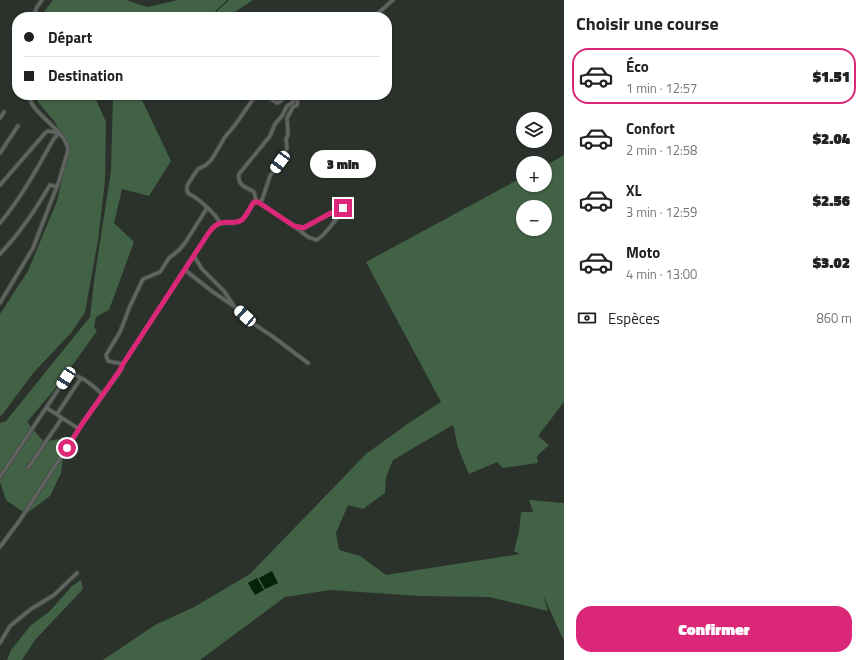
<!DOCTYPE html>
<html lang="fr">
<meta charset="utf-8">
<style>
:root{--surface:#fff;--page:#f2f2f2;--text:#222;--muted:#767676;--line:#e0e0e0;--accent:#db2777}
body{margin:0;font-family:"Titillium Web",sans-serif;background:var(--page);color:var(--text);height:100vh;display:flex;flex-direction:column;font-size:15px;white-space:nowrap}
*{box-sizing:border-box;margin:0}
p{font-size:13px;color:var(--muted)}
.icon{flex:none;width:22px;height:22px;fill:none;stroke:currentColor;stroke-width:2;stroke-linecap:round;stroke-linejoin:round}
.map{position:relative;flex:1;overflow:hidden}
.drawer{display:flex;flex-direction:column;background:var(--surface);width:300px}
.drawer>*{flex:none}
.hud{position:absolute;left:12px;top:12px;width:380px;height:88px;border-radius:16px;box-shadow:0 1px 3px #0004;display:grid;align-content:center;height:88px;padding:0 12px;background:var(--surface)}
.fabs{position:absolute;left:516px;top:112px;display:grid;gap:8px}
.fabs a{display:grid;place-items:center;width:36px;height:36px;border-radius:50%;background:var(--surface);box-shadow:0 1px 3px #0004;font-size:20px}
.end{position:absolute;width:18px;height:18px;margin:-9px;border:5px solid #db2777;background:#fff;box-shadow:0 0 0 2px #fff}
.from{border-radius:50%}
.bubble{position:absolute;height:28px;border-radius:14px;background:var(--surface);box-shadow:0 1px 3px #0004;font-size:13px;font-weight:800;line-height:28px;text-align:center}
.car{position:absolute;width:12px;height:24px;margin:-12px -6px;border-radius:5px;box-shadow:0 0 3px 1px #0007;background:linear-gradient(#fff 24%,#345 0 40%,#fff 0 76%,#345 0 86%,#fff 0)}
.hud b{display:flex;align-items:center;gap:14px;height:38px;font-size:15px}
.hud b+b{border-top:1px solid var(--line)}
.hud i{width:10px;height:10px;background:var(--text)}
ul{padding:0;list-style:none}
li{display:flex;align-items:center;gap:12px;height:56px;margin:0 8px 6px;padding:0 4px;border:2px solid transparent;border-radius:16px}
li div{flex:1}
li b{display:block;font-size:15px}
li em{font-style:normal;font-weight:800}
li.on{border-color:var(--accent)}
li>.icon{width:36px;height:36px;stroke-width:1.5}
h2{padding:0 12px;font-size:18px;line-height:48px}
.pay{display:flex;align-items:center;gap:10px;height:44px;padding:0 12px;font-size:15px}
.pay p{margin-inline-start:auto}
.primary-button{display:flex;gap:8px;margin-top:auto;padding:8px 12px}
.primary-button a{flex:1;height:46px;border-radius:16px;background:var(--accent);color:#fff;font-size:16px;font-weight:800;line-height:46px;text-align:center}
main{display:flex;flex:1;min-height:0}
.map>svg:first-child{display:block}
</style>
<main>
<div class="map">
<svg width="564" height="660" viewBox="0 0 564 660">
<rect width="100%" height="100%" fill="#2a322b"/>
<path fill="#426245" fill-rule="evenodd" d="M53,0h76l-1,1 20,6 30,-7h75l-26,17h-145l-1,-1 -4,1h-37z
M36,95h48l12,5 10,22 -1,59 -7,59 -13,72 -14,21 -37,39 -32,43 -2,1v-102l28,-43 29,-70 12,-52 -14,-27 -17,-20z
M113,97l29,3 29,61 -22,35 -27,-7 -8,34 20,19 -25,68 -13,7 -2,10 3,4 -38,53 -32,38 17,20 15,-3 5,9 -3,25 -11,23 -24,18 -20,-14 -6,-18v-59l6,-2 84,-104 4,-36 17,-110z
M564,155v247l-26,34 11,9 -12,11 1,7 -35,5 -6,-6 -28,12 -11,-26 -5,-23 -60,35 -7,17 -1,16 -22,16 -15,-4 -12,28 3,17 21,6 26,19 134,-21 -6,-3 5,-19 2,-20h12l-4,-12 35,3v138l-21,-46 5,16 -59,-14 -69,-1 -90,-6 -45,7 -85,63h-97l52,-35 39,-18 56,-33 116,-120 40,-29 35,-23 -75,-140 157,-85v8h22v-19zM523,207h22v22h-22z
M81,580l2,9 -48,51 -13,20h-15l4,-10 20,-25 18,-13 23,-26z"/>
<path fill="#04230a" d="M272,571l6,12 -13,6 -6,-11z
M257,578l7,12 -9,5 -7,-12z"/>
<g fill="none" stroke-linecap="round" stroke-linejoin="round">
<path stroke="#04230a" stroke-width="1" d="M216,11l12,-11"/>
<defs>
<path id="street" d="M33,17l4,-10 5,-7
M374,17l19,-17
M265,95l12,8 5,-3
M0,118l4,-6
M0,153l18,-27
M0,185l46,-53 2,-1 11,2 -6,7c-16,29 -32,58 -53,83
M254,202h5l3,-2 8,-24 15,-23 2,-5 -1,-9 2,-4 -1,-17 6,-11 4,-2 1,-10
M258,202l36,24 14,11 8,3c7,-2 23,-24 27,-31 1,-3 2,-7 2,-10
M220,223c-3,-8 -23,-26 -31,-29l-2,-3v-5l6,-10 5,-7 8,-4 6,-6 13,-22 10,-12 21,-30
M296,226l8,2 27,-15 8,1
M0,254c21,-22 35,-44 50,-69l7,2
M194,256l8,13 22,22 10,15
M185,270l28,22 22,15 19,17 18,12 36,27
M0,303l33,-55 26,-67 9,-30c0,-17 -28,-33 -36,-47 -1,-2 -2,-6 -3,-9
M123,364l-15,-3 -2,-6 14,-23 10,-26 13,-27 17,-7 9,-14 10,-8 6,-7 22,-35
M47,408l32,21
M57,414l24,-36
M28,468l34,-50
M0,477l68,-102c10,-3 28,13 35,20
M0,547l20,-27 62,-96 39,-54 2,-6 89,-136c10,-9 18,-2 28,-7 8,-5 10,-15 16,-21l-2,-8c-8,-5 -17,-6 -15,-18l31,-38 5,-12 7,-8 5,-10 5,-3 4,-8
M0,643l10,-17 21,-17 23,-14 23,-22"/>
</defs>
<use href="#street" stroke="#464d46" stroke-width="5"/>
<use href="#street" stroke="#616562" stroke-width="3"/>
</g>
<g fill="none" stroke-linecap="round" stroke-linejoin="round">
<path stroke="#db2777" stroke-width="5" d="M67,448l15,-24 38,-54 3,-6 79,-121c4,-6 9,-16 16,-19 7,-4 17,1 24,-4 5,-5 8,-13 12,-18h4l36,24 9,2 28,-15 8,1 4,-6"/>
</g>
</svg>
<div class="fabs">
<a><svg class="icon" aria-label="layers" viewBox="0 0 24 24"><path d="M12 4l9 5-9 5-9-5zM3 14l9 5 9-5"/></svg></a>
<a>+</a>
<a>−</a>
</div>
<i class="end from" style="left:67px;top:448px"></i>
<i class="end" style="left:343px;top:208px"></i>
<div class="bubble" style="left:310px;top:150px;width:66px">3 min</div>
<i class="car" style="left:280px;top:162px;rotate:216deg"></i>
<i class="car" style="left:245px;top:316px;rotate:312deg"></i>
<i class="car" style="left:66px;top:378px;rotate:213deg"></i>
<div class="hud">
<b><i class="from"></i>Départ</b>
<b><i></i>Destination</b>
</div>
</div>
<section class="drawer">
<h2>Choisir une course</h2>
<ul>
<li class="on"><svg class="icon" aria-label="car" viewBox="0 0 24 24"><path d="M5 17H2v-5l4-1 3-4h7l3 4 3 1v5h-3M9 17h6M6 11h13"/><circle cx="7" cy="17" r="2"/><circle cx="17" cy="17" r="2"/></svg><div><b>Éco</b><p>1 min · 12:57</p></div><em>$1.51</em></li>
<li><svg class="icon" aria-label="car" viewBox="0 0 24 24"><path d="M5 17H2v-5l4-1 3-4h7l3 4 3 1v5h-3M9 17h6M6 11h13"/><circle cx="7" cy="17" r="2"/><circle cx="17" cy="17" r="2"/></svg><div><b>Confort</b><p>2 min · 12:58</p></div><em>$2.04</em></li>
<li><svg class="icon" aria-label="car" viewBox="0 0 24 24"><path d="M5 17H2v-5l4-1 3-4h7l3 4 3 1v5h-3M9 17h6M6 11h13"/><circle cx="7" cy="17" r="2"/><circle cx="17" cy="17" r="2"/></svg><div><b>XL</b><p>3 min · 12:59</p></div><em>$2.56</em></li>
<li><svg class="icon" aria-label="car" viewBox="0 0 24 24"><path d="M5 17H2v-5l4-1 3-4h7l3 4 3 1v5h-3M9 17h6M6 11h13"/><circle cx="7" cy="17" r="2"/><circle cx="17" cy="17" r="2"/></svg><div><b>Moto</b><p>4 min · 13:00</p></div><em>$3.02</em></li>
</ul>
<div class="pay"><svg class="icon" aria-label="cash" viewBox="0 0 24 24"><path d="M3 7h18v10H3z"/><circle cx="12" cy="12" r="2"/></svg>Espèces<p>860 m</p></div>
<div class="primary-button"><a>Confirmer</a></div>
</section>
</main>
